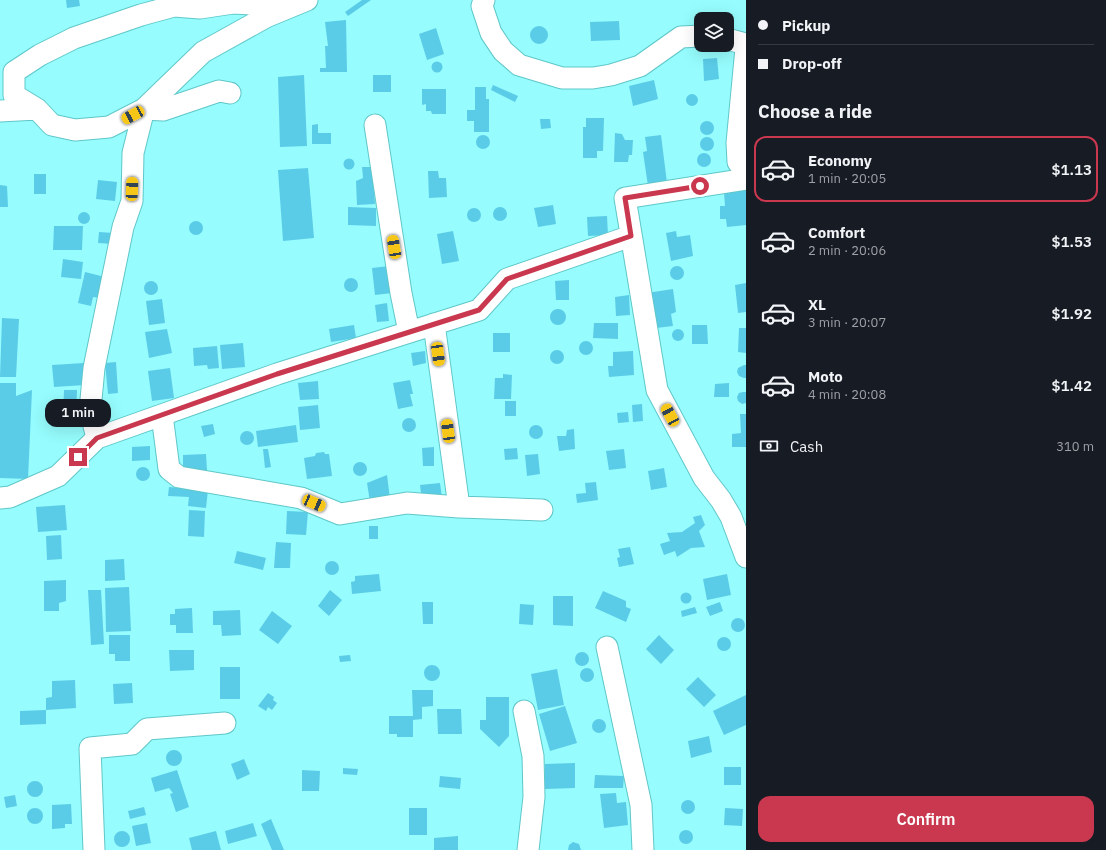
<!DOCTYPE html>
<meta charset="utf-8">
<style>
:root{--surface:#171b24;--page:#242831;--text:#f1f3f6;--muted:#9ea1a6;--line:#363941;--accent:#c9384e}
body{margin:0;font-family:"IBM Plex Sans",sans-serif;background:var(--page);color:var(--text);height:100vh;display:flex;flex-direction:column;font-size:15px;white-space:nowrap}
*{box-sizing:border-box;margin:0}
p{font-size:13px;color:var(--muted)}
.icon{flex:none;width:22px;height:22px;fill:none;stroke:currentColor;stroke-width:2;stroke-linecap:round;stroke-linejoin:round}
.map{position:relative;flex:1;overflow:hidden}
.details{display:flex;flex-direction:column;background:var(--surface);width:360px}
.details>*{flex:none}
.top-card{display:grid;align-content:center;height:88px;padding:0 12px;background:var(--surface)}
.fabs{position:absolute;left:694px;top:12px;display:grid;gap:8px}
.fabs a{display:grid;place-items:center;width:40px;height:40px;border-radius:8px;background:var(--surface);box-shadow:0 4px 16px #0002;font-size:20px}
.end{position:absolute;width:18px;height:18px;margin:-9px;border:5px solid #c9384e;background:#fff;box-shadow:0 0 0 2px #fff}
.from{border-radius:50%}
.bubble{position:absolute;height:28px;border-radius:12px;background:var(--surface);box-shadow:0 4px 16px #0002;font-size:13px;font-weight:600;line-height:28px;text-align:center}
.car{position:absolute;width:12px;height:24px;margin:-12px -6px;border-radius:5px;box-shadow:0 0 3px 1px #0007;background:linear-gradient(#f5c518 24%,#345 0 40%,#f5c518 0 76%,#345 0 86%,#f5c518 0)}
.top-card b{display:flex;align-items:center;gap:14px;height:38px;font-size:15px}
.top-card b+b{border-top:1px solid var(--line)}
.top-card i{width:10px;height:10px;background:var(--text)}
ul{padding:0;list-style:none}
li{display:flex;align-items:center;gap:12px;height:66px;margin:0 8px 6px;padding:0 4px;border:2px solid transparent;border-radius:12px}
li div{flex:1}
li b{display:block;font-size:15px}
li em{font-style:normal;font-weight:600}
li.on{border-color:var(--accent)}
li>.icon{width:36px;height:36px;stroke-width:1.5}
h2{padding:0 12px;font-size:18px;line-height:48px}
.pay{display:flex;align-items:center;gap:10px;height:44px;padding:0 12px;font-size:15px}
.pay p{margin-inline-start:auto}
.primary-button{display:flex;gap:8px;margin-top:auto;padding:8px 12px}
.primary-button a{flex:1;height:46px;border-radius:12px;background:var(--accent);color:#fff;font-size:16px;font-weight:600;line-height:46px;text-align:center}
main{display:flex;flex:1;min-height:0}
.map>svg:first-child{display:block}
</style>
<main>
<div class="map">
<svg width="746" height="850" viewBox="0 0 746 850">
<rect width="100%" height="100%" fill="#96fcfd"/>
<path fill="#5bcce8" d="M66,0h13l1,6 -13,2z
M362,0h9l-23,16 -3,-4z
M346,20l1,52h-27v-4h6l-1,-22h3l-3,-24z
M619,21l1,19 -29,1 -1,-19z
M530 35a9 9 0 1 1 18 0a9 9 0 1 1-18 0Z
M436,28l8,26 -17,6 -8,-26z
M717,58l2,21 -15,2 -1,-22z
M431.5 67a5.5 5.5 0 1 1 11 0a5.5 5.5 0 1 1-11 0Z
M304,75l3,71 -27,1 -2,-70z
M373,75h18v17h-18z
M654,80l4,19 -25,7 -4,-20z
M493,85l25,11 -3,6 -24,-12z
M475,87h11v12h3v33h-15v-11h-7v-11h8z
M422,89h24v25h-14l-1,-3h-5v-7l-4,1z
M686 100a6 6 0 1 1 12 0a6 6 0 1 1-12 0Z
M586,118h18l-1,33h-6v7h-14v-31h3z
M540,119h10l1,9 -10,1z
M700 128a7 7 0 1 1 14 0a7 7 0 1 1-14 0Z
M318,124v9h13v11h-19v-19z
M615,133l7,1 3,6h8l-1,15h-3l-1,7h-14z
M476 142a7 7 0 1 1 14 0a7 7 0 1 1-14 0Z
M661,135l6,48 -19,3 -5,-34 4,-1 -2,-14z
M700 144a7 7 0 1 1 14 0a7 7 0 1 1-14 0Z
M697 160a7 7 0 1 1 14 0a7 7 0 1 1-14 0Z
M343.5 164a5.5 5.5 0 1 1 11 0a5.5 5.5 0 1 1-11 0Z
M362,167h10l3,37 -18,1 -1,-24 7,-3z
M308,168l6,70 -31,3 -5,-71z
M428,171h10l1,7h7l1,19 -18,1z
M34,174h12v20h-12z
M98,180l19,2 -2,19 -19,-2z
M0,185l7,1 1,21h-8z
M746,190v35l-19,2 -1,-8h-6v-13h5l-1,-14z
M553,205l3,19 -18,3 -4,-19z
M348,207l28,1v18l-28,-1z
M493 214a7 7 0 1 1 14 0a7 7 0 1 1-14 0Z
M467 215a7 7 0 1 1 14 0a7 7 0 1 1-14 0Z
M78 218a6 6 0 1 1 12 0a6 6 0 1 1-12 0Z
M607,216l1,19 -20,1 -1,-19z
M189 228a7 7 0 1 1 14 0a7 7 0 1 1-14 0Z
M54,226h29l-1,24h-29z
M453,231l6,30 -17,3 -5,-30z
M676,231l1,6 13,-2 3,21 -22,5 -5,-28z
M99,232l14,1v11l-15,-1z
M63,259l20,3 -2,17 -20,-2z
M389,266l3,27 -17,2 -3,-27z
M670 273a7 7 0 1 1 14 0a7 7 0 1 1-14 0Z
M85,272l20,5 -4,21 -8,-1 -2,9 -13,-3z
M344 285a7 7 0 1 1 14 0a7 7 0 1 1-14 0Z
M569,280v20h-13l-1,-19z
M144 288a7 7 0 1 1 14 0a7 7 0 1 1-14 0Z
M746,283v29l-8,1 -3,-28z
M673,289l3,23 -5,2 2,12 -26,3v-36z
M629,295l1,20 -14,1 -1,-19z
M162,299l3,24 -16,2 -3,-24z
M387,303l2,18 -12,1 -2,-17z
M550 317a8 8 0 1 1 16 0a8 8 0 1 1-16 0Z
M2,318l17,1 -3,58h-16z
M594,323h24v16l-25,-1z
M354,325l2,13 -25,4 -2,-13z
M692,325h15l1,19h-16z
M739,328h7v25l-8,-1z
M167,329l5,24 -23,5 -4,-26z
M672 335a6 6 0 1 1 12 0a6 6 0 1 1-12 0Z
M493,333h17v19h-17z
M579 348a7 7 0 1 1 14 0a7 7 0 1 1-14 0Z
M243,343l2,24 -23,2 -2,-24z
M217,346l2,22 -11,1 -1,-4 -13,1 -1,-18z
M550 357a7 7 0 1 1 14 0a7 7 0 1 1-14 0Z
M425,351l1,12 -13,3 -2,-13z
M633,351l1,24 -25,2 -1,-11h5v-14z
M116,362l2,31 -10,1 -3,-31z
M84,363l1,22 -31,2 -2,-22z
M744,365h2v13h-2l-5,-2 -2,-4 1,-4z
M170,368l4,30 -22,3 -4,-30z
M503,374l9,1 -1,24h-17l1,-21h8z
M410,380l3,14h-3l3,12 -15,3 -5,-26z
M318,381l1,18 -19,1 -2,-17z
M0,383h16v13l16,-6 -4,89 -28,-1z
M729,383v14h-15l1,-13z
M64,390h13l-1,25h-13z
M743,392h3v11l-4,1 -4,-3 -1,-4 2,-4z
M505,401h11v15h-11z
M642,404l1,17 -10,1 -1,-17z
M318,405l2,23 -20,2 -2,-23z
M628,412l1,10 -11,1 -1,-10z
M740,414h6v33h-14v-13l9,-1z
M402 425a7 7 0 1 1 14 0a7 7 0 1 1-14 0Z
M213,424l2,10 -11,3 -3,-11z
M296,425l2,17 -40,5 -2,-16z
M529 432a7 7 0 1 1 14 0a7 7 0 1 1-14 0Z
M574,429l1,20 -16,2 -2,-15h9l1,-6z
M240 438a7 7 0 1 1 14 0a7 7 0 1 1-14 0Z
M150,446v14l-18,1v-14z
M434,447v19h-11l-1,-18z
M517,448l1,11 -13,1 -1,-11z
M263,449h5l3,18 -6,1z
M624,449l2,19 -17,2 -3,-19z
M324,452l1,2h4l3,22 -25,3 -3,-21 11,-2 1,-3z
M206,454l1,16 -24,1v-16z
M538,454l2,20 -13,2 -2,-21z
M353 469a7 7 0 1 1 14 0a7 7 0 1 1-14 0Z
M136 474a7 7 0 1 1 14 0a7 7 0 1 1-14 0Z
M664,468l3,19 -16,3 -3,-19z
M387,475l3,24 -20,3 -3,-19z
M596,482l2,18 -21,3 -1,-9 10,-1 -1,-10z
M440,483l2,15 -20,2 -2,-15z
M169,487l39,3 -2,18 -18,-2 1,-9 -21,-1z
M65,505l2,25 -29,2 -2,-25z
M189,510l16,1 -1,26 -16,-1z
M287,511l21,1 -2,23 -20,-1z
M701,515l4,10 -6,6 6,16 -14,1 -14,9 -2,-6 -11,4 -4,-11 10,-3 -3,-8 15,-1 13,-9 -2,-6z
M369,526h9v13h-9z
M61,535l1,24 -15,1 -1,-24z
M276,542l15,1 -1,25h-16z
M630,547l4,17 -15,3 -2,-9 3,-1 -2,-8z
M237,551l29,7 -3,12 -29,-7z
M124,559l1,21 -20,1v-21z
M325 568a7 7 0 1 1 14 0a7 7 0 1 1-14 0Z
M379,574l2,17 -29,3 -1,-12 4,-1v-5z
M727,574l4,21 -24,5 -4,-21z
M66,580v21l-7,2v8h-15v-30z
M129,587l2,44 -25,1 -1,-44z
M88,590h13l3,54 -13,1z
M330,590l12,10 -13,16 -11,-10z
M603,591l23,10v6l5,2 -5,13 -31,-14z
M680.5 598a5.5 5.5 0 1 1 11 0a5.5 5.5 0 1 1-11 0Z
M553,596h20v30l-20,-1z
M422,602h11v22h-10z
M720,602l3,9 -13,5 -4,-9z
M520,604l14,1 -1,20 -14,-1z
M695,607l2,6 -15,4 -1,-6z
M192,608l1,25h-17v-8h-6v-11h5v-5z
M240,610l1,25 -19,1 -1,-11h-8v-14z
M272,611l20,15 -14,18 -19,-14z
M731 625a7 7 0 1 1 14 0a7 7 0 1 1-14 0Z
M109,635h21v26h-15v-7h-6z
M659,635l15,15 -13,14 -15,-15z
M717 644a7 7 0 1 1 14 0a7 7 0 1 1-14 0Z
M169,650h25v20l-24,1z
M575 659a7 7 0 1 1 14 0a7 7 0 1 1-14 0Z
M350,655l1,6 -11,1 -1,-6z
M424 673a8 8 0 1 1 16 0a8 8 0 1 1-16 0Z
M220,667h20v32h-20z
M580 675a7 7 0 1 1 14 0a7 7 0 1 1-14 0Z
M557,669l7,36 -26,5 -7,-36z
M698,677l18,18 -12,12 -18,-18z
M75,680l1,28 -30,2v-12l6,-1v-16z
M132,683l1,20 -19,1 -1,-20z
M412,690h21v16l-11,1v12l-9,1v17h-16v-3h-8v-18h24z
M268,693l6,4 -1,3 4,3 -5,7 -4,-3 -2,4 -8,-5z
M746,695v30l-22,10 -11,-24z
M486,697h23v39l-10,11 -19,-18v-9h6z
M565,706l12,37 -27,8 -11,-37z
M437,709h24l1,25h-24z
M46,710v14l-26,1v-14z
M592 726a7 7 0 1 1 14 0a7 7 0 1 1-14 0Z
M709,736l3,16 -21,6 -3,-17z
M166 758a8 8 0 1 1 16 0a8 8 0 1 1-16 0Z
M244,759l6,15 -13,6 -6,-16z
M575,763v25l-30,1v-25z
M724,767h17v18h-17z
M343,768l15,1 -1,6 -14,-1z
M177,770l12,37 -13,5 -6,-18 3,-1 -4,-5 -14,4 -4,-14z
M302,770l18,1 -1,20h-17z
M595,775l29,1 -1,12h-29z
M440,776l21,2 -1,11 -21,-2z
M27 789a8 8 0 1 1 16 0a8 8 0 1 1-16 0Z
M616,793l1,10 9,-1 2,23 -24,3 -4,-34z
M15,795l2,11 -11,2 -2,-11z
M681 807a7 7 0 1 1 14 0a7 7 0 1 1-14 0Z
M71,804l1,20h-7v4l-13,1v-24z
M144,807l2,8 -16,4 -2,-8z
M27 816a8 8 0 1 1 16 0a8 8 0 1 1-16 0Z
M409,808h18v27h-18z
M725,808l18,1 -1,17 -18,-1z
M271,819l13,31h-12l-11,-26z
M147,823l4,20 -15,3 -4,-20z
M253,823l4,13 -29,8 -3,-13z
M679 837a7 7 0 1 1 14 0a7 7 0 1 1-14 0Z
M114 839a8 8 0 1 1 16 0a8 8 0 1 1-16 0Z
M216,831l5,19h-29l-3,-12z
M458,836v14h-24v-12z
M573,842l6,2 2,6h-13l1,-5z"/>
<g fill="none" stroke-linecap="round" stroke-linejoin="round">
<defs>
<path id="minor" d="M484,0l-2,6 9,27 12,18 16,14 43,13h31l18,-3 29,-9 41,-29 20,-1
M727,39l19,5
M746,48l-9,95 1,19 8,12
M37,109l-23,-14v-23l26,-17 34,-17 67,-23 33,-9 26,2 33,-5 40,2 14,-2
M0,111l37,-2 15,16 23,5 34,-3 35,-18 59,-57 63,-35 41,-17
M375,125l26,168 8,39
M746,179l-121,19 32,192 47,88 17,22 10,17 15,40
M434,324l25,183
M162,415l7,54 10,8 122,21 39,16 67,-11 52,4 83,3
M97,438l-7,-28 4,-42 29,-141 9,-26 1,-48 11,-44 19,1 56,-19 11,2
M0,498l10,-1 48,-21 39,-38 180,-64 202,-64 28,-31 124,-43
M607,647l34,158 2,45
M524,711l9,45 1,41 -6,53
M94,850l-4,-102 42,-4 15,-15 78,-6"/>
</defs>
<use href="#minor" stroke="#60c7c9" stroke-width="23"/>
<use href="#minor" stroke="#fff" stroke-width="21"/>
</g>
<g fill="none" stroke-linecap="round" stroke-linejoin="round">
<path stroke="#c9384e" stroke-width="5" d="M78,457l19,-19 180,-64 202,-64 28,-31 124,-43 -6,-38 75,-12"/>
</g>
</svg>
<div class="fabs">
<a><svg class="icon" aria-label="layers" viewBox="0 0 24 24"><path d="M12 4l9 5-9 5-9-5zM3 14l9 5 9-5"/></svg></a>
</div>
<i class="end from" style="left:700px;top:186px"></i>
<i class="end" style="left:78px;top:457px"></i>
<div class="bubble" style="left:45px;top:399px;width:66px">1 min</div>
<i class="car" style="left:133px;top:115px;rotate:242deg"></i>
<i class="car" style="left:132px;top:189px;rotate:2deg"></i>
<i class="car" style="left:394px;top:247px;rotate:351deg"></i>
<i class="car" style="left:438px;top:354px;rotate:172deg"></i>
<i class="car" style="left:670px;top:415px;rotate:331deg"></i>
<i class="car" style="left:448px;top:431px;rotate:352deg"></i>
<i class="car" style="left:314px;top:503px;rotate:113deg"></i>
</div>
<section class="details">
<div class="top-card">
<b><i class="from"></i>Pickup</b>
<b><i></i>Drop-off</b>
</div>
<h2>Choose a ride</h2>
<ul>
<li class="on"><svg class="icon" aria-label="car" viewBox="0 0 24 24"><path d="M5 17H2v-5l4-1 3-4h7l3 4 3 1v5h-3M9 17h6M6 11h13"/><circle cx="7" cy="17" r="2"/><circle cx="17" cy="17" r="2"/></svg><div><b>Economy</b><p>1 min · 20:05</p></div><em>$1.13</em></li>
<li><svg class="icon" aria-label="car" viewBox="0 0 24 24"><path d="M5 17H2v-5l4-1 3-4h7l3 4 3 1v5h-3M9 17h6M6 11h13"/><circle cx="7" cy="17" r="2"/><circle cx="17" cy="17" r="2"/></svg><div><b>Comfort</b><p>2 min · 20:06</p></div><em>$1.53</em></li>
<li><svg class="icon" aria-label="car" viewBox="0 0 24 24"><path d="M5 17H2v-5l4-1 3-4h7l3 4 3 1v5h-3M9 17h6M6 11h13"/><circle cx="7" cy="17" r="2"/><circle cx="17" cy="17" r="2"/></svg><div><b>XL</b><p>3 min · 20:07</p></div><em>$1.92</em></li>
<li><svg class="icon" aria-label="car" viewBox="0 0 24 24"><path d="M5 17H2v-5l4-1 3-4h7l3 4 3 1v5h-3M9 17h6M6 11h13"/><circle cx="7" cy="17" r="2"/><circle cx="17" cy="17" r="2"/></svg><div><b>Moto</b><p>4 min · 20:08</p></div><em>$1.42</em></li>
</ul>
<div class="pay"><svg class="icon" aria-label="cash" viewBox="0 0 24 24"><path d="M3 7h18v10H3z"/><circle cx="12" cy="12" r="2"/></svg>Cash<p>310 m</p></div>
<div class="primary-button"><a>Confirm</a></div>
</section>
</main>
